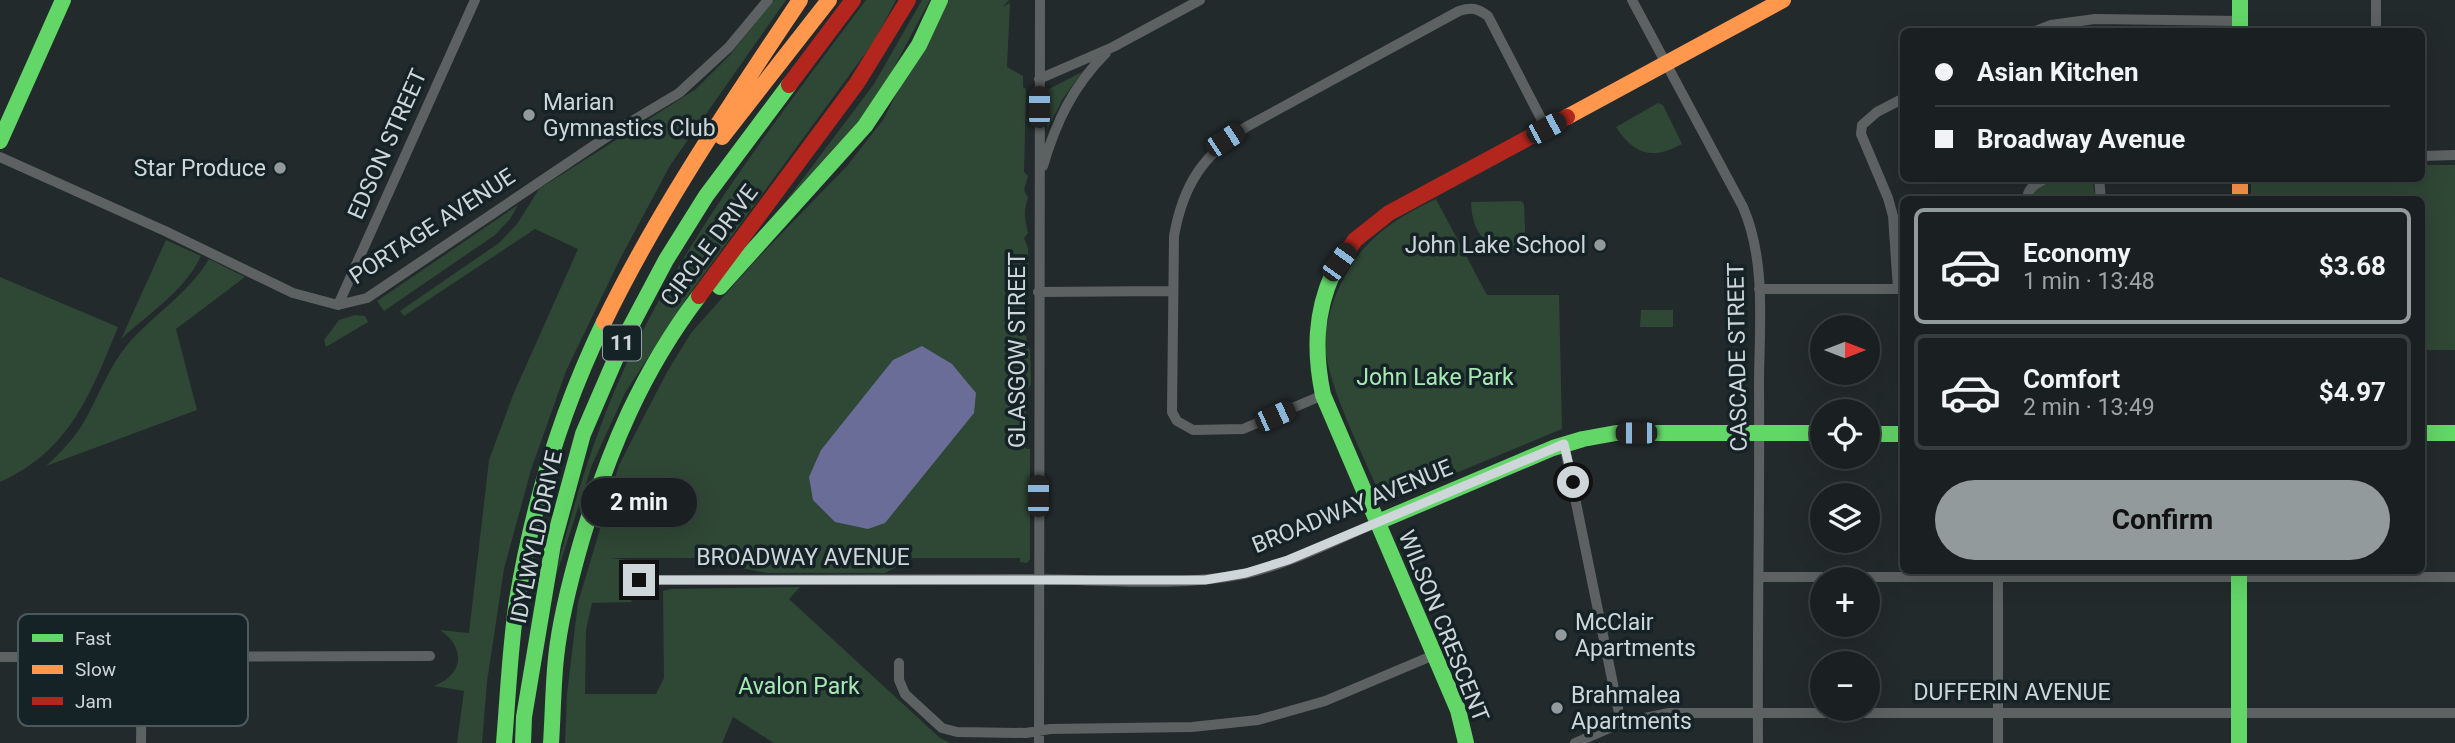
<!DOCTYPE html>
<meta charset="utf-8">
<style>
:root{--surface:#1a2021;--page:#23282a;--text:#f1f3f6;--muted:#9fa3a5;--line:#383e3f;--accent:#929a9c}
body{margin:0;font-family:Roboto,sans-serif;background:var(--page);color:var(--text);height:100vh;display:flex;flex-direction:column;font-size:26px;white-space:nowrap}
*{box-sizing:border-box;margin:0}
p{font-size:23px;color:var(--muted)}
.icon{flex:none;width:38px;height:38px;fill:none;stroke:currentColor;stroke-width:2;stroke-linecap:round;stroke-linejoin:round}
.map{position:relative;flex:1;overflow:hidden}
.sheet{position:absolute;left:1900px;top:196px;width:525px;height:378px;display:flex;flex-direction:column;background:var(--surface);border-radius:10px;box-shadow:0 7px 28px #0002,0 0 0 2px var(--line)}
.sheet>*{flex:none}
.banner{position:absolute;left:1900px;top:28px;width:525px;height:154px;border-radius:10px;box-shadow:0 7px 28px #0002,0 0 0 2px var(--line);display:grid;align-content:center;height:154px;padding:0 35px;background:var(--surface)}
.needle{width:46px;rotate:90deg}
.buttons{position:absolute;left:1810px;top:315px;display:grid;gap:14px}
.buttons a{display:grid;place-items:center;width:70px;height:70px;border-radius:50%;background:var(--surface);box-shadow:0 7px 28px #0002,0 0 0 2px var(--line);font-size:35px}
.end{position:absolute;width:32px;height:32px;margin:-16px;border:9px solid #ced6d9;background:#111;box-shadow:0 0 0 4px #111}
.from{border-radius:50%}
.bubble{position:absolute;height:49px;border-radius:24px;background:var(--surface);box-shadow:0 7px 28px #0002,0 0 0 2px var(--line);font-size:23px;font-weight:700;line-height:49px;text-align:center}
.car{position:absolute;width:21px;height:42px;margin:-21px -10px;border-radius:9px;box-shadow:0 0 5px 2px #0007;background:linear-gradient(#222 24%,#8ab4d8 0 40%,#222 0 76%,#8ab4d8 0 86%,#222 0)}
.banner b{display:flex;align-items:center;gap:24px;height:66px;font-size:26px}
.banner b+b{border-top:2px solid var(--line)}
.banner i{width:18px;height:18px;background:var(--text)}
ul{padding:12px 0 0;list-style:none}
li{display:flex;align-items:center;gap:21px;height:116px;margin:0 14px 10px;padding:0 21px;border:4px solid var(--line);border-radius:10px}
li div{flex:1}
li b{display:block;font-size:26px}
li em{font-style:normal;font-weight:700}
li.active{border-color:var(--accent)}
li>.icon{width:63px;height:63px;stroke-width:1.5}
.cta{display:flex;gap:14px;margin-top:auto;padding:14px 35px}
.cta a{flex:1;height:80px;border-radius:42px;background:var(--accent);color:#111;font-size:28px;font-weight:700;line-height:80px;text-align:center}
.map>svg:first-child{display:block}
</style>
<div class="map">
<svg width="2455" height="743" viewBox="0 0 2455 743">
<rect width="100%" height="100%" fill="#232a2c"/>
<path fill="#2f4735" d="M774,0h12l-115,164 -50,93 -55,114 -35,99 -27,99 -17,113 -5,61h-25l7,-52 -30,-5c30,-12 32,-38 6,-56l29,3 20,-173 24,-65 65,-146 -43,-20 -131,87 -4,-5 99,-68 18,-19 22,-35 157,-100 33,-33z
M866,0h30l-21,40 -185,253 -65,100 -33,72 -39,120c20,-82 45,-165 83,-241 62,-124 147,-233 230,-344z
M922,0h8l-46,86 -18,28 -101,115 109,-145z
M945,0h64l-6,7 7,-4 -3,64 16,9v11l3,2 -2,83 4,4 -4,14 4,8c-5,14 -3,22 0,35l-4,5 4,10 1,36 -5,4v47l2,1 4,15 1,34 -5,5v59h4v110l-3,4 -7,-1v-4h-159l51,1 -27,14h-118l-69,-14 53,-1h-140l16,2c-8,17 -5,25 5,42l-40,1 -6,27 -1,64h71l8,-16 -1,-87 8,-2 129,-2 -11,12 151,139 11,5h-177l-41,-26 -11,26h-157l2,-49 11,-91 41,-138 48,-93 24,-39 64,-72 92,-95 36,-46z
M1082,72l-20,28 -15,30v-40z
M1658,103l5,2 19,39c-29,16 -48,11 -66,-17z
M2422,165h33v185h-33v-150l-171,-1v-20l171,-1z
M2056,179h33l4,5 3,15h-64l3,-8z
M1436,199l51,96h72l3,134 -174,72 -6,-2 -4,-9c-17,-39 -43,-90 -51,-130 -5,-20 1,-44 8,-63 21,-52 52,-75 101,-98z
M1521,201l3,3 2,48c-35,-1 -54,-13 -55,-50z
M518,205l-8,14 -15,16 -111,76 -7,-10z
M166,240l35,16c-17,36 -52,57 -80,83z
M209,259l36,18 -69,52 21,81 -151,56c15,-14 29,-28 39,-46 14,-25 24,-53 42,-75 27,-31 61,-51 82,-86z
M0,277l118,50c-27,66 -48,124 -118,155z
M1641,310h32v17h-33z
M355,315l10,1 3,6 -42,25 -2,-7 15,-20z"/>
<path fill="#6a6d97" d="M922,346l30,18 24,29 -2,20 -89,110 -17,6 -33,-7 -22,-22 -4,-23 12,-27 72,-90z"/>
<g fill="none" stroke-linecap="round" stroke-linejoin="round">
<path stroke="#5d6161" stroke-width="10" d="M1632,0l111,207c24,56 16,120 16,179 1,119 -2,238 -1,357
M2376,0v32
M2033,32l18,-7 44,-6 145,2
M1039,79l74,-32 87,-47
M2422,156l33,-1
M0,157l165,74 128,62 45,12 29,-7 250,-168 62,-37 50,-46 39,-47
M1043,166c13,-44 30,-80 63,-113
M2099,178l2,22
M2027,200c0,-13 10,-16 20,-22
M1759,289h145
M1898,289l-5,-73 -5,-18 -27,-64 1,-9 15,-13 27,-14
M1038,292l134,-1
M338,305l137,-305
M1323,395l-80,34 -50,1 -16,-9 -5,-9 2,-176c9,-51 29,-81 72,-109l213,-116c13,-4 18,-3 29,5l58,112
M1564,444l57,279
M1998,573v170
M1760,577h695
M639,580c130,0 259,0 388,-1 72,0 146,9 217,-5 46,-10 91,-34 134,-52
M0,657h142l-1,86
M142,657l288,-1
M899,663v17l6,14 37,34 15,4 69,1 24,-4 142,-2 66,-7 67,-19 109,-46
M1039,743l1,-743
M1575,743l46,-20 48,-10h786"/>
<path stroke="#63d668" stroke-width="16" d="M2240,0v32
M0,141l63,-141
M1333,273c-18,40 -19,79 -10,122l135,315 8,33
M720,287l145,-161 54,-81 21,-45
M2422,433h33
M1867,434h37
M1378,522l175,-74 30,-9 33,-6h206
M2239,570v173
M504,743c4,-47 6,-96 13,-143 16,-97 44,-189 87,-278
M523,743l1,-26 29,-173 30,-110 41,-95 42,-79 40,-64 83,-111
M551,743c2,-28 2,-57 5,-85 4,-40 15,-81 26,-119 27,-89 60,-168 117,-243"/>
<path stroke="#ff974d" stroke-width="16" d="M1567,117l216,-117
M722,137l107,-137
M2240,178v22
M604,322c55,-113 126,-217 196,-322"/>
<path stroke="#b3261e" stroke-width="16" d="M789,85l64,-85
M1333,273l22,-33 34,-27 178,-96
M699,296l158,-213 51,-83"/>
</g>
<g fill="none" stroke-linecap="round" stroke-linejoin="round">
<path stroke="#ced6d9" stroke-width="9" d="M639,580h566l41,-7 42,-13 276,-116 9,38"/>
</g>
<g fill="#929a9c" stroke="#152327" stroke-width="2.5">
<circle cx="529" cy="115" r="7"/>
<circle cx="280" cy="168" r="7"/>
<circle cx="1600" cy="245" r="7"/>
<circle cx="1561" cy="635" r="7"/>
<circle cx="1557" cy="708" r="7"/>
</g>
<g text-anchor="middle" stroke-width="7" stroke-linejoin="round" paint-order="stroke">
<rect fill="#152327" stroke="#96a0a4" stroke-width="2" x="603" y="325.5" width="38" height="35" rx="5"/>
<g font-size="21" font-weight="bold" fill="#ced6d9">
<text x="622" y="350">11</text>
</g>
<g font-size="23" fill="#ced6d9" stroke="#152327" text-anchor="start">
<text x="543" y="110">Marian<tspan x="543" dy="26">Gymnastics Club</tspan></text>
<text x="266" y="176" text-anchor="end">Star Produce</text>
<text x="1586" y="253" text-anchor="end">John Lake School</text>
<text x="1575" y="630">McClair<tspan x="1575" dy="26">Apartments</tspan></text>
<text x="1571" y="703">Brahmalea<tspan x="1571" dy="26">Apartments</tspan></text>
</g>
<g font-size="23" fill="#ced6d9" stroke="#152327">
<text transform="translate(387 144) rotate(-66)" y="8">EDSON STREET</text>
<text transform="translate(432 226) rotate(-33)" y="8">PORTAGE AVENUE</text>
<text transform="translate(709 245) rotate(-53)" y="8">CIRCLE DRIVE</text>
<text transform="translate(1017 350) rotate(-90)" y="8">GLASGOW STREET</text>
<text transform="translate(1737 357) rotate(-91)" y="8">CASCADE STREET</text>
<text transform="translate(1352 506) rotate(-22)" y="8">BROADWAY AVENUE</text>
<text transform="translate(536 537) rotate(-78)" y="8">IDYLWYLD DRIVE</text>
<text x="803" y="565">BROADWAY AVENUE</text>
<text transform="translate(1444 626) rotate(68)" y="8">WILSON CRESCENT</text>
<text x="2012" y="700">DUFFERIN AVENUE</text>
</g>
<g font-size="23" fill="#a7e9b3" stroke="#152327">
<text x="1435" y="385">John Lake Park</text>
<text x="799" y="694">Avalon Park</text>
</g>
</g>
<rect x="18" y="614" width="230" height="112" rx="10" fill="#152327" stroke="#4c595c" stroke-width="2"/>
<rect x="32" y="634" width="31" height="8" fill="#63d668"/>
<rect x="32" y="665" width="31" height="9" fill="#ff974d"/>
<rect x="32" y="697" width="31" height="8" fill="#b3261e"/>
<g font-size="19" fill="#ced6d9">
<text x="75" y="645">Fast</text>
<text x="75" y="676">Slow</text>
<text x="75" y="708">Jam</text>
</g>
</svg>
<div class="buttons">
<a><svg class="needle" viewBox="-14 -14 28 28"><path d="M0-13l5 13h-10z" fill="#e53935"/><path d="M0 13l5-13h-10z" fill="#9fa3a5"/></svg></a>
<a><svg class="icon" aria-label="locate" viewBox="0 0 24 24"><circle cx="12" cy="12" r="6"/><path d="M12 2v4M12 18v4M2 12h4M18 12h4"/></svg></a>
<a><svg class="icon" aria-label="layers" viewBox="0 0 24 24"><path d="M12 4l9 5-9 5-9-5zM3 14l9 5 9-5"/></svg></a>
<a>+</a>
<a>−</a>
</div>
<i class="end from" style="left:1573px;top:482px"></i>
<i class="end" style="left:639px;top:580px"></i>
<div class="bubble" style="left:581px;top:478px;width:116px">2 min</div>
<i class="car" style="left:1039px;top:107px;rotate:0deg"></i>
<i class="car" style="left:1546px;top:128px;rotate:62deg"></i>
<i class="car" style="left:1225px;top:140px;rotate:57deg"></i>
<i class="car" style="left:1339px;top:262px;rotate:36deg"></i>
<i class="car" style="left:1275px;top:416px;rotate:66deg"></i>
<i class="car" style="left:1636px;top:433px;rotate:270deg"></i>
<i class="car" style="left:1038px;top:496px;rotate:0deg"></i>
<div class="banner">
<b><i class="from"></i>Asian Kitchen</b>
<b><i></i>Broadway Avenue</b>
</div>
<section class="sheet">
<ul>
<li class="active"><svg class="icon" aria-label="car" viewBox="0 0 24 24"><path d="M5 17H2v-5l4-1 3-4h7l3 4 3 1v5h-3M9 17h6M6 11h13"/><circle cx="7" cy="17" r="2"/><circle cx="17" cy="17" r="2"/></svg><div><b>Economy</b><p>1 min · 13:48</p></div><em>$3.68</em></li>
<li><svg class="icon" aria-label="car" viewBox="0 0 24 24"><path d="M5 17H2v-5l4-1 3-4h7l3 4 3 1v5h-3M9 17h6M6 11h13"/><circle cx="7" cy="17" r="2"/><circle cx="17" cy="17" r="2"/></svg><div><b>Comfort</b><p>2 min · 13:49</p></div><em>$4.97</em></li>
</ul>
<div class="cta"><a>Confirm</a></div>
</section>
</div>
